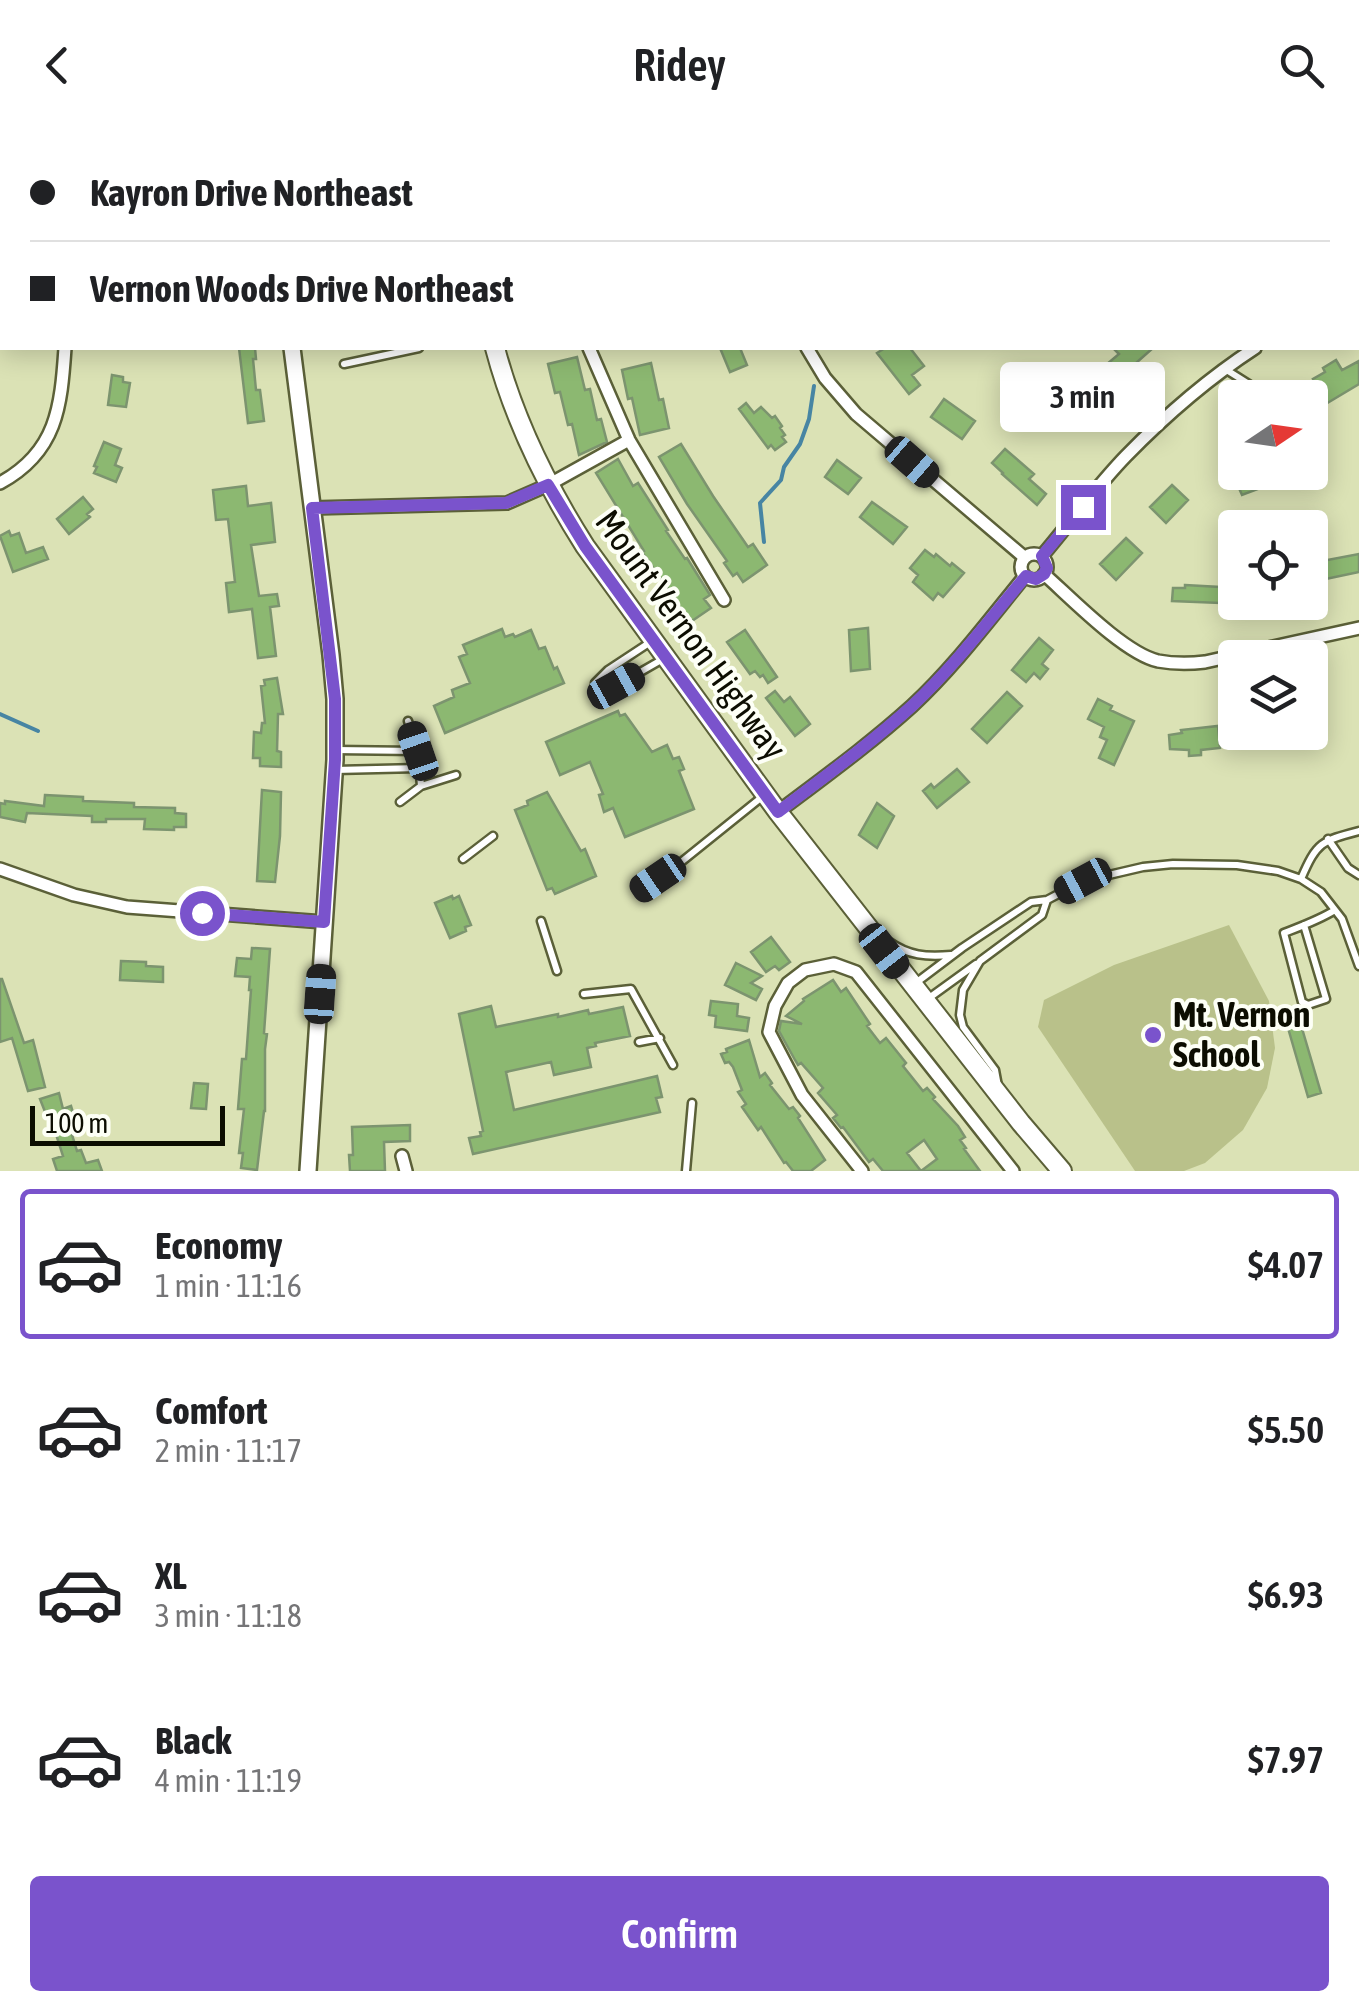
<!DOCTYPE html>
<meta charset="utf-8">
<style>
:root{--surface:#fff;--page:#f6f6f6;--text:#202124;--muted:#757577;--line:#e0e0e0;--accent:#7a53cc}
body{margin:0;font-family:"Asap Condensed",sans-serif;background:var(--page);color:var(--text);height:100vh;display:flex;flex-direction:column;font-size:38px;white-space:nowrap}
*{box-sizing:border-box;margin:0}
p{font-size:32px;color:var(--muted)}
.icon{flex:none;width:55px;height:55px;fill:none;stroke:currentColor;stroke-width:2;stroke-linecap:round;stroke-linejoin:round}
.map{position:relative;height:1041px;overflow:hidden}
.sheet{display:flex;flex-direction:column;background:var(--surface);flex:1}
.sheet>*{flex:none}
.hud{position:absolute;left:0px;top:0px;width:1360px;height:220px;box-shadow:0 5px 25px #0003;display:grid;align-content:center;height:220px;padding:0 30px;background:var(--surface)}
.needle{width:65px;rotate:77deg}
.fabs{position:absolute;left:1218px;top:250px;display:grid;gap:20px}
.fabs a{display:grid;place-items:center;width:110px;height:110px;border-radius:10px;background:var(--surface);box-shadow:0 5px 25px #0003;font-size:50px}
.scale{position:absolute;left:30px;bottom:25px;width:195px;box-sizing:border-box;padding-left:10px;border:5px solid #0c0d01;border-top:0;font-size:28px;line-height:35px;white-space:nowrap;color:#0c0d01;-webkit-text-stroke:8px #fdfff6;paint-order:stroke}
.end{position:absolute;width:45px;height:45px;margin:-22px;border:12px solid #7a53cc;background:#fff;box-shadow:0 0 0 5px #fff}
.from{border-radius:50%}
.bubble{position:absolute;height:70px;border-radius:10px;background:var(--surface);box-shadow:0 5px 25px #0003;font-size:32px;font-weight:600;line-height:70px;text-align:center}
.car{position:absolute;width:30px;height:60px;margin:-30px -15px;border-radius:12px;box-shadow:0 0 8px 2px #0007;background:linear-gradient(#222 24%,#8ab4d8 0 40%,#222 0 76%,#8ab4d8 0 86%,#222 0)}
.hud b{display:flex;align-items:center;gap:35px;height:95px;font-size:38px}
.hud b+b{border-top:2px solid var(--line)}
.hud i{width:25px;height:25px;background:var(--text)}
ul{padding:18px 0 0;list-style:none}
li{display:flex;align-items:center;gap:30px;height:150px;margin:0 20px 15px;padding:0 10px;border:5px solid transparent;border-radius:10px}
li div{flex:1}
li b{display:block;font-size:38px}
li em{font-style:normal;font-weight:600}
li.active{border-color:var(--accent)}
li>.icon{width:90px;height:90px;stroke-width:1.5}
.action{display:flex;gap:20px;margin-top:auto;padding:20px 30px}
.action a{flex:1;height:115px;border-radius:10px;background:var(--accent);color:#fff;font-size:40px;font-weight:600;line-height:115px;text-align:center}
header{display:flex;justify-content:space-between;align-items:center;height:130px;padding:0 30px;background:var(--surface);font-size:45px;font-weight:600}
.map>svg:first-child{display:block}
</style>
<header><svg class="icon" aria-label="back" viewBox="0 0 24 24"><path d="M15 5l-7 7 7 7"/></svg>Ridey<svg class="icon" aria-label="search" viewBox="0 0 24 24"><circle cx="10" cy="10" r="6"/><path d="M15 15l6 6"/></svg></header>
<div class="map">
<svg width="1359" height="1041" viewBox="0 0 1359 1041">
<rect width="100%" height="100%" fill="#dbe2b5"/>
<path fill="#b9c18a" d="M1229,795l40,76 6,47 -8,40 -24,42 -38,33 -21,8h-49l-97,-144 6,-27 70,-35z"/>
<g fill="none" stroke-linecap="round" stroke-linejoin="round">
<path stroke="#4785a3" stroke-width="4" d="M953,2l3,-2
M764,412l-4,-39 21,-23 3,-13 16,-23 9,-25 5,-33
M0,584l38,17"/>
</g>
<path fill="#8cb871" stroke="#7c946f" stroke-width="2.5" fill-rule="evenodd" d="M239,218h16l1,11h-3l3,31h4l4,31 -16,2z
M720,218h20l7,17 -17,7z
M885,218h25l14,18 -12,9 8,10 -11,9 -32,-41z
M1113,218h40l-35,31 -12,-14 13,-11z
M577,227l8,33 5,-1 7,31 4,-1 6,23 -28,13 -7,-31 -4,1 -8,-33 -5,1 -7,-29z
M1336,230l6,10 17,-9v23l-40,24 4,3 -13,15v-26l10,-10 -7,-11 12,-7 -2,-4z
M651,233l8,37 4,-1 6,29 -29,7 -8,-37 -4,1 -6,-29z
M112,245l11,2v5l7,1 -4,24 -18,-2z
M1082,255l17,15 -9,9 -3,-2 -19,21 -14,-13z
M944,269l31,22 -13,18 -31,-22z
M746,273l8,10 7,-6 11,11 3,-2 7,10 -2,2 5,7 -3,2 4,5 -11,8 -4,-5 -3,3 -29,-39z
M104,312l17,7 -6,16 7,3 -6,14 -22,-9 3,-6 -3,-1z
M681,314l32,52 35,51 5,-3 14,21 -24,17 -6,-9 -4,3 -9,-13 3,-2 -40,-57 -28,-47z
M1005,319l29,25 -5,5 17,15 -9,11 -35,-31 1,-1 -11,-10z
M618,329l15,27 5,-3 30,47 -2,1 19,28 2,-1 23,37 -6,4 7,9 -22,15 -14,-21 2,-1 -35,-49 2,-1 -48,-78z
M837,330l24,18 -13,16 -23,-17z
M1232,342h37l5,11 -32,12z
M1172,355l16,15 -22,23 -16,-16z
M246,356l2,20 23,-3 4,39 -24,3 8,51 18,-2 2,12 -9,1 6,49 -18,2 -6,-49 -23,3 -3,-29 9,-1 -7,-63 -12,1 -3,-30z
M83,367l10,12 -6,5 3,3 -21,17 -12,-15z
M872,372l35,25 -14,17 -33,-27z
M9,401l2,5 8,-3 7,20 17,-6 5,12 -35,13 -13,-36z
M1126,408l16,15 -26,27 -16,-16z
M925,420l9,7 2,-3 14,12 2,-3 12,10 -21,24 -5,-4 -5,7 -20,-18 5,-7 -8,-7z
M1359,424v18l-38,8 -4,-18z
M1185,455l35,2v16l-48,-2 1,-13h12z
M868,498l2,41 -19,2 -2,-41z
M502,499l3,8 8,-3 2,3 16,-7 8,19 6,-2 9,22 3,-2 7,16 -119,50 -11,-27 20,-9 -2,-7 18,-7 -11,-26 8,-3 -4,-9z
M745,500l32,47 -9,6 -5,-8 -3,2 -5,-6 -5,3 -23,-32z
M1039,508l14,12 -11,14 6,5 -8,10 -6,-6 -8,9 -14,-12z
M277,548l6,36h-5l-1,37 4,1v15l-21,-1v-8h-7l1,-26 7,1 1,-10h3l-4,-37 4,-1 -1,-5z
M775,561l9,11 6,-5 20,27 -15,12 -29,-38z
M1007,562l15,14 -35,37 -15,-14z
M1098,569l14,7 -2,4 24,11 -20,44 -15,-7 8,-18 -7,-3 4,-10 -16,-8z
M618,581l2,5 5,-2 27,38 15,-7 6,14 6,-2 5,12 -5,2 15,38 -69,28 -12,-29 -9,4 -5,-17 4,-1 -13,-32 -30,13 -14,-33z
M1218,596l2,22 -19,2v5l-12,1v-6l-19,-1 -1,-14 13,-2 -1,-3z
M957,639l12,13 -32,26 -14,-17 8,-7 3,4z
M262,660l19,2 -1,44 -5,46 -18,-1z
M547,662l34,59 4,-2 11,27 -41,18 -3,-6 -5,2 -32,-80 13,-5 -1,-4z
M45,665l38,2v4l51,2v4l41,1v5l11,1v13h-12v3l-30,-1 1,-10h-39v3h-14v-6l-65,-3 -2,9 -25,-5v-14l5,1v-3l39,5z
M877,673l17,13 -17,32 -18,-13z
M452,766l1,3 6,-3 12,29 -6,2 1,4 -16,7 -15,-35z
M771,807l19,25 -11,8 -4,-4 -9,6 -15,-20z
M252,818l18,1 -6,84 3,1 -2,15v62h-1l-7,59 -16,-2 2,-15h-4l5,-44h-6l4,-50h4l5,-69h-2l1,-13 -15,-1 2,-18 14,1z
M121,831l25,1v4l17,1v15l-43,-2z
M736,833l26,13 -11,7 11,6 -6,11 -31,-15z
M0,849h2l22,64 9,-3 12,47 -17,4 -16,-53 -12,4z
M833,850l8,12 5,-4 24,36 -3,2 13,17 6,-5 20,25 -3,3 20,25 4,-3 8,9 -2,2 25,27 7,11 -5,3 6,8 -2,1 16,22h-97l-10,-12 -4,3 -26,-35 -2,1 -8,-10 4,-3 -19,-22 5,-5 -22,-25 -3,2 -3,-5 -16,-29 2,-10 21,3 -16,-8 18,-15 -1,-2zM924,1010l13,19 -16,12 -14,-18z
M711,871l27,3 -1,12 12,2 -2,13 -32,-4 1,-11 -7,-1z
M491,876l5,21 62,-13v3l30,-7 1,4 34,-7 7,29 -35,7 1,3 -9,2 4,19 -37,8 -3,-13 -45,10 8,38 143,-34 5,21 -6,1 4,14 -187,42 -4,-16 12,-2 -1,-4 3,-1 -24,-117z
M1301,895l20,68 -13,4 -20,-69z
M749,910l11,37 5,-4 7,10 -2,2 19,24 4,-2 7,9 -2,2 27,42 -14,11h-18l-7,-9 -2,1 -23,-36 -3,3 -16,-23 4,-3 -8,-12 4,-2 -9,-23 -4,-5 -4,1 -4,-9 6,-2 -1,-3z
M194,953l14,1 -2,25 -15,-1z
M59,963l4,16 8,-3 6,20 -7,2 7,23 4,-1 5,13 12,-3 4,11h-45l-4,-12 10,-3 -8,-25 -2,1 -13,-33z
M410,995v16l-26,1 1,29h-35l-1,-16h4l-1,-28z"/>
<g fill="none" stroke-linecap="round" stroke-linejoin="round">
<defs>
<path id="service" d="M344,234l75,-16
M1225,239l46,29
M652,511l-44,29 -13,13 13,5 8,-2 47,-27
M408,591l10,30 3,35
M335,620l83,1
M335,640l84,-2
M400,672l21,-16 35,-11
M1328,709l20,29 11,7
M463,729l30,-23
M1301,749c16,-37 20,-38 58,-48
M640,760l35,-23 87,-70
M541,791l16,50
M1304,795l22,74 -18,6 -6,-3 -18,-69c18,-7 35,-13 51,-23
M888,811c21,15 38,16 63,14
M917,852l45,-34 69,-46 16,-2 36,-19 60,-14 30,-3 64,1 41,6 23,8 20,13 21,27 17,47
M584,864l47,-5 42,76
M929,868l47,-34
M639,912l21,-4
M998,956l-3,-16 -32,-43 -3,-12 3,-25 17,-29 62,-46 5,-15
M686,1041l6,-68"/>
<path id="minor" d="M253,0l31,2
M742,0l1,2
M77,2v-2
M1089,2l4,-2
M1358,152l1,-1
M589,218l40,92 95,160
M807,218l18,30 31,36 168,143
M0,353c57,-31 61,-76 65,-135
M312,378l195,-5 41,-18 81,-45
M1021 437a13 13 0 1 1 26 0a13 13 0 1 1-26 0Z
M1042,426c28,-33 54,-69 84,-100 39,-40 83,-78 129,-108
M1044,444c27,24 80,79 114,87 16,3 31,3 47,1l154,-34
M778,682c45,-34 92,-68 134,-106 42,-39 77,-86 113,-130
M0,739l74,26 53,12 197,15
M402,1026l4,15
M862,1041l-60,-76 -33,-63 6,-26 13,-23 17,-13 29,-6 22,8 157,199"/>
<path id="tertiary" d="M284,2v-2
M292,218l39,307 4,44v61l-27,411"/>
<path id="secondary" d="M439,0v2
M495,218c19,72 50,135 90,198l193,266 243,311 41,48"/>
</defs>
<use href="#service" stroke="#5b6038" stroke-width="11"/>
<use href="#minor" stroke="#5b6038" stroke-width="16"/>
<use href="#tertiary" stroke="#5b6038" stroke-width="20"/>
<use href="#secondary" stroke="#5b6038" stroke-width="22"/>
<use href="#service" stroke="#fff" stroke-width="6"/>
<use href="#minor" stroke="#fff" stroke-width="11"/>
<use href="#tertiary" stroke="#fff" stroke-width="15"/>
<use href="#secondary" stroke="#fff" stroke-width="18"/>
</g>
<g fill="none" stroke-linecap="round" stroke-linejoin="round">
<path stroke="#7a53cc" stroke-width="12" d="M202,783l122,9 11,-162v-61l-23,-191 194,-5 42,-18 37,61 193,266c45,-34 92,-68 134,-106 42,-39 77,-86 114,-130l10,3 8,-5 3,-6 -5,-12 41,-49"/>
</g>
<circle fill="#7a53cc" stroke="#fdfff6" stroke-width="4" cx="1153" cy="905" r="10"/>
<g text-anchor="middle" stroke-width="8" stroke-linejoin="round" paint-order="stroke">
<g font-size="35" fill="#0c0d01" stroke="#fdfff6">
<text transform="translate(691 505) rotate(54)" y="12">Mount Vernon Highway</text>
</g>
<g font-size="35" font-weight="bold" fill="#0c0d01" stroke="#fdfff6" text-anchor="start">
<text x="1173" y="897">Mt. Vernon<tspan x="1173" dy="40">School</tspan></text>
</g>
</g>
</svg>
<div class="fabs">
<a><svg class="needle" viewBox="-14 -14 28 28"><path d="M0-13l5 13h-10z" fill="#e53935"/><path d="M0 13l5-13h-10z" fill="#757577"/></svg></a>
<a><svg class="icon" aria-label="locate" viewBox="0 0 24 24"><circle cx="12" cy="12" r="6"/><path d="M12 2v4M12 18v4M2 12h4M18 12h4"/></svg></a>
<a><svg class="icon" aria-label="layers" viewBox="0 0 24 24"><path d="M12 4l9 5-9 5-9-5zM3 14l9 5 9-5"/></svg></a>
</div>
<div class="scale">100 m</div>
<i class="end from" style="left:202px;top:783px"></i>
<i class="end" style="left:1083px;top:377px"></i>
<div class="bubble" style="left:1000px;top:232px;width:165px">3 min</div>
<i class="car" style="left:912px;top:332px;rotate:131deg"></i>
<i class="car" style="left:616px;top:556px;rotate:61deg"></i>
<i class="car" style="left:418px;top:621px;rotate:341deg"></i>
<i class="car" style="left:658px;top:748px;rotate:236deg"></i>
<i class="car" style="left:1083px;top:751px;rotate:242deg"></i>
<i class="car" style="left:884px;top:821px;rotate:142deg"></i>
<i class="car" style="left:320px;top:864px;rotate:4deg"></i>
<div class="hud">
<b><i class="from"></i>Kayron Drive Northeast</b>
<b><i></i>Vernon Woods Drive Northeast</b>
</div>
</div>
<section class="sheet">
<ul>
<li class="active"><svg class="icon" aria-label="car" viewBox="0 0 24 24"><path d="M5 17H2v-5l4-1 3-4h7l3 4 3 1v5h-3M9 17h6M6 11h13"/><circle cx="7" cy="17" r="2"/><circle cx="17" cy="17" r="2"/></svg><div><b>Economy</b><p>1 min · 11:16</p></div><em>$4.07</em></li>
<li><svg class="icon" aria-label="car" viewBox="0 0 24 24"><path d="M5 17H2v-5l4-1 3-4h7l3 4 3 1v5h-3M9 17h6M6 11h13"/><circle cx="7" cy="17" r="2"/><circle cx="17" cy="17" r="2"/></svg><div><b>Comfort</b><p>2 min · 11:17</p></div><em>$5.50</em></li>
<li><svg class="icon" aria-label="car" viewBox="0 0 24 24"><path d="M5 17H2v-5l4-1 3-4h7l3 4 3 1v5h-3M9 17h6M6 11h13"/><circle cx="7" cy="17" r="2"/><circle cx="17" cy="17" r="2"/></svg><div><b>XL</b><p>3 min · 11:18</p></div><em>$6.93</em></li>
<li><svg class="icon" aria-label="car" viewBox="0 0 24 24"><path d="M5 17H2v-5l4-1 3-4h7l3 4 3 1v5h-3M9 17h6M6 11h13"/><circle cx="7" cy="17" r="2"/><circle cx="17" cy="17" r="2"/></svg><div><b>Black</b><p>4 min · 11:19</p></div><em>$7.97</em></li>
</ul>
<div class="action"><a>Confirm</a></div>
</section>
